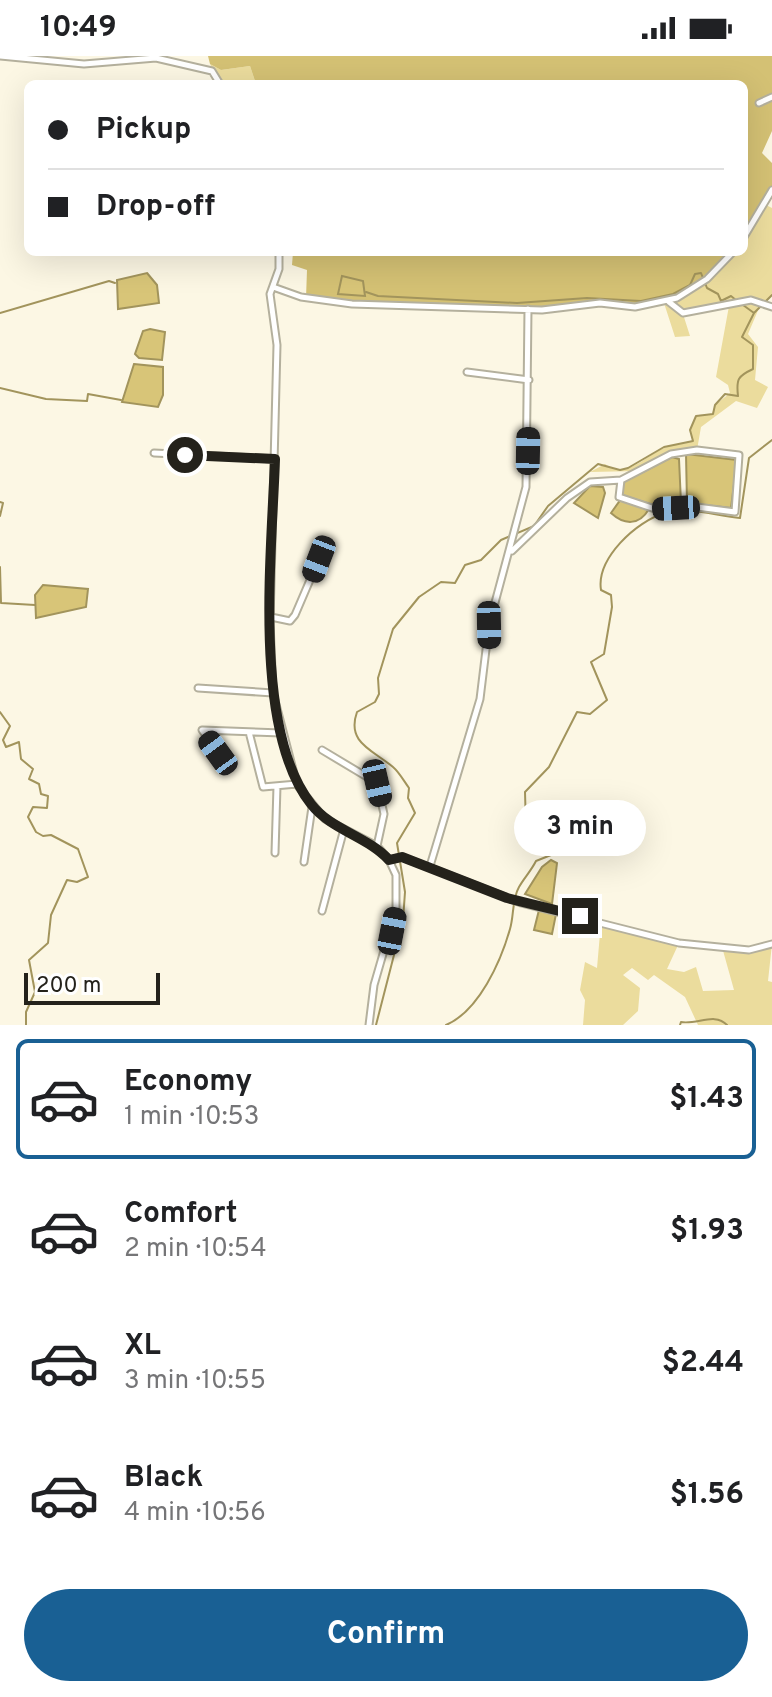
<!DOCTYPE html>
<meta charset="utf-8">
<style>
:root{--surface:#fff;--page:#f2f2f2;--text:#202124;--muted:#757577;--line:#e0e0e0;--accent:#196094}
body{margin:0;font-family:Overpass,sans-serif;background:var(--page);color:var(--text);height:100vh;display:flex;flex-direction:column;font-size:30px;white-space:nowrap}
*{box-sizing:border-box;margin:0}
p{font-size:26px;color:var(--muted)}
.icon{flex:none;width:44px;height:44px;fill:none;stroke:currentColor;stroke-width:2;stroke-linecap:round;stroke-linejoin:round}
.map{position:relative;height:969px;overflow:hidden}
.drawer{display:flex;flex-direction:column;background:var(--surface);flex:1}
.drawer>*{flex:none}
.banner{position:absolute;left:24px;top:24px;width:724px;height:176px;border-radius:12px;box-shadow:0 8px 32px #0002;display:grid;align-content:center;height:176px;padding:0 24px;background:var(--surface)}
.scale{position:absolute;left:24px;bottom:20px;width:136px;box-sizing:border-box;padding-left:8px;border:4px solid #24221b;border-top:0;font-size:22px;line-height:28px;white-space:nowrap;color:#24221b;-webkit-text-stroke:6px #fff;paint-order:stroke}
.end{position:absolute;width:36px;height:36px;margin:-18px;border:10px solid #24221b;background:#fff;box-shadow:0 0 0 4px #fff}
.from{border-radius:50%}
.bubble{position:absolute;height:56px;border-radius:28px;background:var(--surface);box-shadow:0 8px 32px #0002;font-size:26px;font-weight:700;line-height:56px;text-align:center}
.car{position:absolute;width:24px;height:48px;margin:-24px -12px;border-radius:10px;box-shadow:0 0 6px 2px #0007;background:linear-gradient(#222 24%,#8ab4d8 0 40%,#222 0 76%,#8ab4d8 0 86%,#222 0)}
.banner b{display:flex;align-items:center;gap:28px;height:76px;font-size:30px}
.banner b+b{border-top:2px solid var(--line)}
.banner i{width:20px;height:20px;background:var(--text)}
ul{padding:14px 0 0;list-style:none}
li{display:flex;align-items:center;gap:24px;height:120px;margin:0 16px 12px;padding:0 8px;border:4px solid transparent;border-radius:12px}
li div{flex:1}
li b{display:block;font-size:30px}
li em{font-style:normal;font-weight:700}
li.on{border-color:var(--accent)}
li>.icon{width:72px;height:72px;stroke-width:1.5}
.cta{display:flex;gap:16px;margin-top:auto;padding:16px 24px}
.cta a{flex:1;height:92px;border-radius:48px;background:var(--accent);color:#fff;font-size:32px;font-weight:700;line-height:92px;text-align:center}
.status{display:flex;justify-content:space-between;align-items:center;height:56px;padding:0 40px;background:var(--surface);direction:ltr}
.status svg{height:22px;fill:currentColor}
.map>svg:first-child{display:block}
</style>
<div class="status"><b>10:49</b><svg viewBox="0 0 49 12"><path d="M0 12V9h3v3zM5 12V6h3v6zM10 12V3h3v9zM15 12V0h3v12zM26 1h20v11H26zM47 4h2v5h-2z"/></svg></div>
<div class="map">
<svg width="772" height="969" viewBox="0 0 772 969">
<rect width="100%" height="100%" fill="#fcf7e4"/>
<path fill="#ebdc9d" d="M210,8l11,6 29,-4 6,18h-36z
M764,148l8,4v87l-13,13 -11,26 10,13 -3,33 13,7 -11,21 -21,-7 -35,26 -4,23 -26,4 -33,17 -48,1 15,-8c21,15 38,-6 57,-15 9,-5 21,-4 31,-8l-3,-11 6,-14 16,-2 3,-9 15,-12 -2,-8 -12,-8 13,-71 -46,8 7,22 -15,1 -11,-34 69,-51h11v-15z
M601,866l78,21 -12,26 17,3 12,-5 7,24 31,-1 -12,-43 27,3 23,-6 -4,37 4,1v43h-74l-13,-28 -31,-22 -6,5 -16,-12 -9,7 17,13 -2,23 -15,14h-40l2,-25 -5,-10 5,-28 12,6z"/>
<path fill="#d4c174" d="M208,0h564v75l-10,22 10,10v27l-28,47v-153h-488l-6,-18 -29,4 -11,-6z
M293,196h440l-56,46 -27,8 -50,-3 -34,6 -189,-4 -71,-7 1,-28 -15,-5z"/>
<path fill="#d8c578" stroke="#a2945c" stroke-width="2" d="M147,217l10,12 2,18 -41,6 -1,-29z
M342,220l21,5 2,15 -27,-2z
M150,273l15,3 -3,28 -23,-2 -4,-4 8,-23z
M134,308l29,3v28l-5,12 -36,-5z
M686,398l51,6 -6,48 -44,-5z
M672,401l7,2 2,44 -25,3 -34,-11 1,-13z
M590,430l13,1 2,6 -7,25 -24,-15z
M621,443l28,10c-10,17 -25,16 -38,4z
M43,529l45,4 -2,18 -50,11 -1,-23z
M551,804l6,3 -5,41 -27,-10 17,-27z
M539,854l17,4 -4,20 -18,-4z"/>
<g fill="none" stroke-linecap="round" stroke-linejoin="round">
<path stroke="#a2945c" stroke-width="2" d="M366,236l12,4 139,7 70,-5 54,3 32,-7 17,-9 5,-11 6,-1 6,15 11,6 3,7 10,-5 6,5
M743,249l11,8 18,-18
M0,257l109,-32 6,2
M0,332l46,11 41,2 1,-7 33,6
M0,446l3,1 -3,13
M0,511l1,36 34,2
M0,656l10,14 -7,14 3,7 13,-5 2,17 12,10 -4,10 10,5 2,10 7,2 -1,12 -14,-1 -5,10 8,15 7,4 8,-1 27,14 10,28 -11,5 -10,-2 -16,35 -3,28 -19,17 6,32 -9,20v13
M376,969l27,-105 2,-28 -8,-49 18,-30 -7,-15 1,-10c-5,-7 -10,-16 -16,-21 -20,-17 -47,-24 -36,-55l18,-10 4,-8 -1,-16 15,-49 26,-32 22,-15 14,1 10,-18 16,-5 20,-20 33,-14 14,-20 50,-42 22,6 8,-2 36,-21 29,-6 -3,-11 6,-14 17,-2 2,-9 10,-11 13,2c-2,-17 0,-20 15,-27v-24l-11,-8 12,-24
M446,969c33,-14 55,-64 64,-96 4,-13 2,-30 9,-42 5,-9 12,-16 17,-26l15,-6 7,-9 -3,-12 -29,-7 -1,-35 24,-25 28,-55 13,2 17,-14 -16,-38 13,-8 8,-47 -1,-12 -10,-5c-5,-31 35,-69 64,-77 24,-7 51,3 75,5l9,-60 23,-18
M680,969l1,-3c16,3 34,-10 46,3"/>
<defs>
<path id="minor" d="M0,0l84,8 72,-6 56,13 8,13
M759,47l13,-6
M744,181l28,-47
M279,196v17l-9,25 7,51 -7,277 3,71 24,92 28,34 52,27 12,14 7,15v34l-22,76 -5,40
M273,231l28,10 51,7 190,6 58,-7 35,4 42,-9 30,-19 26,-27
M669,246l14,11 68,-13 21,7
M467,316l62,8
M154,397l121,6
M512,495l55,-53 23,-16 31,-2 50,-26 26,-4 42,5 -4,57 -38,-5 -42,2 -36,-12 2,-17
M271,561l19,4 5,-6 24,-56
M198,632l75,5
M249,676l14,55 34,-3
M322,694l55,33 7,31 -7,32
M226,708l-24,-34 79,3
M275,797l2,-67
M389,804l13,-3 119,46 158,40 70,7 23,-6
M304,806l8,-55
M430,810l50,-167 9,-74 37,-138 2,-178
M322,855l22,-82"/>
</defs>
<use href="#minor" stroke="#b4b09d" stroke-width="9"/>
<use href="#minor" stroke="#fff" stroke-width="5"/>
</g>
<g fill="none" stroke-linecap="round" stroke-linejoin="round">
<path stroke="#24221b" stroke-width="10" d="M185,399l90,4c-3,93 -23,270 36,345 20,26 56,32 78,56l13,-3 105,41 73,18"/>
</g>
</svg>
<div class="scale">200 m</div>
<i class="end from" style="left:185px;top:399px"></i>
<i class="end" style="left:580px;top:860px"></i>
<div class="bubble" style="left:514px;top:744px;width:132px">3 min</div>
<i class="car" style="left:528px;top:395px;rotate:1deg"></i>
<i class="car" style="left:676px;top:452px;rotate:267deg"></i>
<i class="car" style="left:319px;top:503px;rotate:201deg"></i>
<i class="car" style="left:489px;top:569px;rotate:179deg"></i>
<i class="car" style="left:218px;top:697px;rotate:324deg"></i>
<i class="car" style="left:377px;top:727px;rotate:167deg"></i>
<i class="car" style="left:392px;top:875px;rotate:11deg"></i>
<div class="banner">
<b><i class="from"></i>Pickup</b>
<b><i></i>Drop-off</b>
</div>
</div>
<section class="drawer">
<ul>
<li class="on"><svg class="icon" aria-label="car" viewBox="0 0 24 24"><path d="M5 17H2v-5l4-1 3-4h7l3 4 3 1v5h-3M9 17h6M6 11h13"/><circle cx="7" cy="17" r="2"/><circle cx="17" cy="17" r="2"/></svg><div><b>Economy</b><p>1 min · 10:53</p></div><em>$1.43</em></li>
<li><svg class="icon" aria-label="car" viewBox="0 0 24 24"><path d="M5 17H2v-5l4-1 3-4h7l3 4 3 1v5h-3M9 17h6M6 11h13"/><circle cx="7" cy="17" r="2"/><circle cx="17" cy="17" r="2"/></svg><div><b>Comfort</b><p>2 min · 10:54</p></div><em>$1.93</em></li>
<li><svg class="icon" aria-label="car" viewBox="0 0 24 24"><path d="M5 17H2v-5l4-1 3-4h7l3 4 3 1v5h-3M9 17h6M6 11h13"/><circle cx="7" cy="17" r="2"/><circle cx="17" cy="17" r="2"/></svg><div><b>XL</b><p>3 min · 10:55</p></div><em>$2.44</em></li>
<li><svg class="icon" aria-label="car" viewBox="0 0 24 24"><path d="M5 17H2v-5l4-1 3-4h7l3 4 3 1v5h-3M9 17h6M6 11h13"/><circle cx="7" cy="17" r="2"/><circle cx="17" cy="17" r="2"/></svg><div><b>Black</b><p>4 min · 10:56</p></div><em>$1.56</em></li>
</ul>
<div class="cta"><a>Confirm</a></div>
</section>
